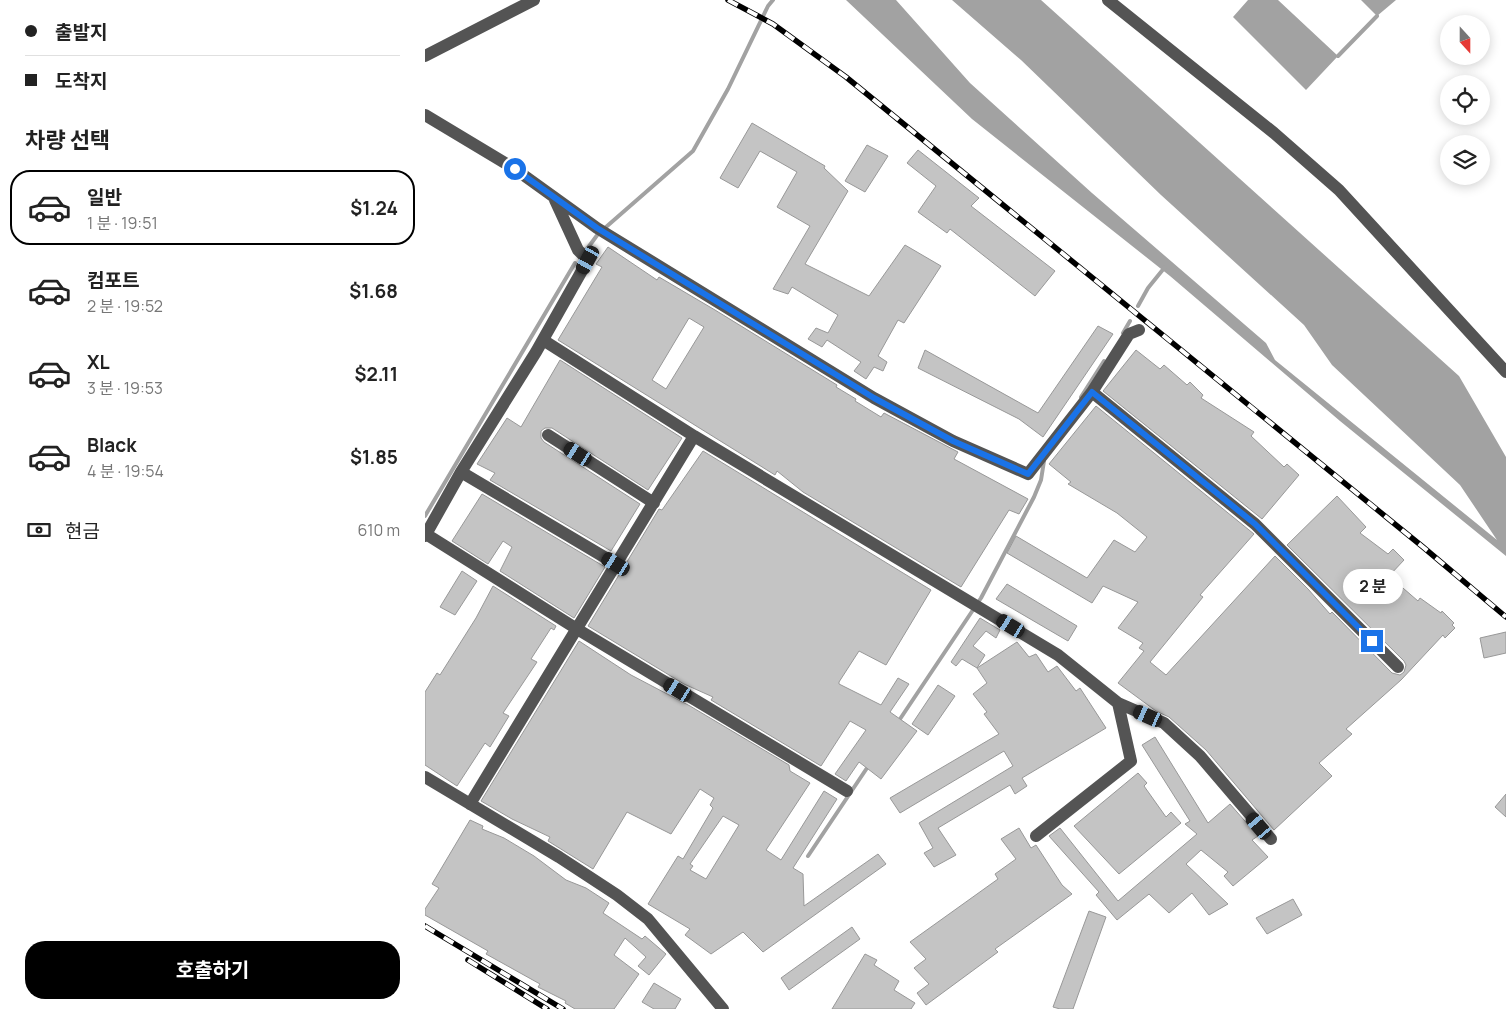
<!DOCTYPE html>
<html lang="ko">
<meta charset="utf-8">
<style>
:root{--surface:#fff;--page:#f6f6f6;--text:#222;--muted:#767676;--line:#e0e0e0;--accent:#000}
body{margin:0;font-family:Manrope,"Noto Sans KR",sans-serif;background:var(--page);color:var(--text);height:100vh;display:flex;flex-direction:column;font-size:19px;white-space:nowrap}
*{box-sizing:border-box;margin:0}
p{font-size:16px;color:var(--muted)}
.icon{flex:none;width:28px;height:28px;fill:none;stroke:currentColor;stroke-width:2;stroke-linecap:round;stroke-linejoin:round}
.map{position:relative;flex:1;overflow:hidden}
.panel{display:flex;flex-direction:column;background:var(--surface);width:425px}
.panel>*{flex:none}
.banner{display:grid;align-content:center;height:110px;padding:0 25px;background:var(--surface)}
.needle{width:32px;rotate:159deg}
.buttons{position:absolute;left:1015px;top:15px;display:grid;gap:10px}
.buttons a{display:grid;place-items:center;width:50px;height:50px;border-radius:50%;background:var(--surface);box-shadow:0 2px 12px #0003;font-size:25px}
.end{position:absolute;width:22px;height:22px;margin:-11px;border:6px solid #1a73e8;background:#fff;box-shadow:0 0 0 2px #fff}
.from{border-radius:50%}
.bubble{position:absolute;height:35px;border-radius:18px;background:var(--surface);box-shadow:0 2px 12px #0003;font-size:16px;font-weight:700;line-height:35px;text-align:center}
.car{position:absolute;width:15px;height:30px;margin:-15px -8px;border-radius:6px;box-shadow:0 0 4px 1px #0007;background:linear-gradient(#222 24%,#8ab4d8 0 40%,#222 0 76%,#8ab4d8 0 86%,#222 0)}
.banner b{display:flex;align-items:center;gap:18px;height:48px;font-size:19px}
.banner b+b{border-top:1px solid var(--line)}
.banner i{width:12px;height:12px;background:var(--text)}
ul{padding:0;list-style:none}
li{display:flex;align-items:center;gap:15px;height:75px;margin:0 10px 8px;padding:0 15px;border:2px solid transparent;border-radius:20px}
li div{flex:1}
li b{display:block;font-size:19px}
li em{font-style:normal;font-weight:700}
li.active{border-color:var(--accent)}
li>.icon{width:45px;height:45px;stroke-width:1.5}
h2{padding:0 25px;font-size:22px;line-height:60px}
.pay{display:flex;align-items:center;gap:12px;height:55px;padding:0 25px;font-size:19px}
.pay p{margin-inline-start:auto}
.action{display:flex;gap:10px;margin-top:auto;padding:10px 25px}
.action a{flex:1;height:58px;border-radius:20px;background:var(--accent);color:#fff;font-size:20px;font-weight:700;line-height:58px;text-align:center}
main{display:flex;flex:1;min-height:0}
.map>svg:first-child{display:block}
</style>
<main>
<section class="panel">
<div class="banner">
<b><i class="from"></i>출발지</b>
<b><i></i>도착지</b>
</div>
<h2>차량 선택</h2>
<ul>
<li class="active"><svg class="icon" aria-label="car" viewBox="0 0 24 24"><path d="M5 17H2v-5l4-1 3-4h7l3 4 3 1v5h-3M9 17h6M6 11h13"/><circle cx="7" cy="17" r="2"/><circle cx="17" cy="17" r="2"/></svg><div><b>일반</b><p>1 분 · 19:51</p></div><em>$1.24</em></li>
<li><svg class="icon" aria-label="car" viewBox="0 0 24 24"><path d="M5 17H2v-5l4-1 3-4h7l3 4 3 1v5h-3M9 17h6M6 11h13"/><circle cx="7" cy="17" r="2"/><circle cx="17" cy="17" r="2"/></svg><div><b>컴포트</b><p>2 분 · 19:52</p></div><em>$1.68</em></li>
<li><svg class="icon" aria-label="car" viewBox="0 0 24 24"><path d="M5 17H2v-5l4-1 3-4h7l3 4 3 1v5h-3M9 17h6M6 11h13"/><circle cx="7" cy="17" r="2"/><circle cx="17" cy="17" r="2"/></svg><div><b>XL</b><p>3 분 · 19:53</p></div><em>$2.11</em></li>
<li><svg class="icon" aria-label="car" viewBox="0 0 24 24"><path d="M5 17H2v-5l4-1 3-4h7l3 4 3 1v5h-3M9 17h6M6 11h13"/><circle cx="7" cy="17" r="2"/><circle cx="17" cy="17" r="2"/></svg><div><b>Black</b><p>4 분 · 19:54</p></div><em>$1.85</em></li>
</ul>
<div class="pay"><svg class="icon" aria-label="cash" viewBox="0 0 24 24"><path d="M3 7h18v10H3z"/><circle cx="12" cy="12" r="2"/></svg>현금<p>610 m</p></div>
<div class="action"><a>호출하기</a></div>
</section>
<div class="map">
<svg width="1081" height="1009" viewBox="0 0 1081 1009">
<rect width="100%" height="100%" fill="#fff"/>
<path fill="#a2a2a2" d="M421,0h50l74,83 122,110 174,150 9,17 222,180 -37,-55 -128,-120 -28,-40 -143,-130 -140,-135 -69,-60h89l418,376 47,81v99l-166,-135 -170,-145 -198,-157z
M823,0h30l60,56 -32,34 -73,-73z
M936,0h35l-19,16z"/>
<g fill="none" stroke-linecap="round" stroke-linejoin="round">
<path stroke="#a2a2a2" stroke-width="4" d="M913,56l39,-40
M162,249l11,-15 95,-83 35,-62 40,-83 5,-6
M713,306l10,-18 17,-21
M698,333l7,-12
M656,397l23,-36
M0,516l150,-253
M473,722l83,-124 53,-101 7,-17 3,-19
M383,856l61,-91"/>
</g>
<path fill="#c4c4c4" stroke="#989898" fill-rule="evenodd" d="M327,123l73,43 -1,2 24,23 -43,73 64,32 36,-51 36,21 -37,57 -6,-3 -20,36 9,6 -4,9 -9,-4 -8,12 -12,-8 7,-9 -34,-22 -5,7 -14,-8 8,-11 12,5 10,-18 -46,-28 -4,7 -15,-5 37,-63 -33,-19 20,-35 -37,-21 -22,37 -18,-10z
M442,145l21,11 -23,36 -20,-11z
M493,150l61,48 -8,8 84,65 -20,25 -85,-67 -3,4 -29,-21 18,-26 -29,-23z
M183,247l49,33 2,-3 56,33 122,75 -1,2 20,12 -1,2 26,16 3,-4 74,39 -4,7 74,40 -9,15 -10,-4 -48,77 -158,-95 -26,-21 -2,4 -217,-135 44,-73 -6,-3zM264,318l15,9 -38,62 -14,-9z
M673,326l15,8 -70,103 -24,-18 -101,-51 7,-18 113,63z
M711,350l24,19 4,-4 23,20 3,-3 13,13 -2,3 53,34 -3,4 33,31 3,-3 12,11 -37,44 -159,-128z
M135,360l122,78 -34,52 -96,-62h-7l-4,3v7l3,4 96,62 -29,47 -121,-71 5,-7 -18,-9 30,-46 14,9z
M671,406l158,128 -54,61 3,2 -53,65 16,13 109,-119 33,33 22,25 2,-2 60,61 8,2 4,-3 2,-7 -2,-4 -117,-116 50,-49 29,31 -6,6 28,21 5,-5 11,11 -15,16 29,25 2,-3 21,15 1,-2 12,12 -2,2 3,3 -10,10 -2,-3 -42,45 -55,49 6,5 -33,29 13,13 -58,54 -68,-80 -37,-33 -13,-6 -38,-28 26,-32 -5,-3 4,-5 -25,-15 20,-26 -35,-16 -11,17 -85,-50 9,-17 71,42 27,-38 21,12 12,-15 -30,-24 -49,-29 3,-2 -22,-18z
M278,451l228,139 -45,75 -27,-14 -20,31v2l42,21 17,-27 11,6 -19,28 27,19 -36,48 -22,-17 -13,19 -11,-7 31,-44 -16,-9 -29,45 -110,-66 2,-3 -29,-13 -96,-58 71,-117 3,1z
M57,494l123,73 -31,51 -74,-47 12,-24 -9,-6 -15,23 -36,-23z
M37,571l15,10 -22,34 -15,-8z
M582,584l70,42 -9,15 -72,-42z
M68,586l63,40 -2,4 -3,-2 -20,31 6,3 -34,51 6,3 -19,31 -5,-4 -28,43 -32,-21v-73l12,-19 3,2 36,-57z
M555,618l20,12 -4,8 -10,-7 -13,15 12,9 -8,13 40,-26 12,15 7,-3 12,18 9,-6 19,25 4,-3 26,40 -84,50 5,8 -12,8 -5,-9 -72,43 18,27 -22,12 -10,-14 9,-5 -14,-25 94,-57 -9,-15 -104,62 -10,-15 109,-64 -15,-20 3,-2 -14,-18 14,-11 -10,-15 -15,-9 -6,7 -5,-4z
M1081,632v21l-22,5 -4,-20z
M154,641l52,34 59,31 99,59 1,6 20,12 -44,67 15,10 43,-69 13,8 -44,69 10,6 1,32 74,-52 8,10 -123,88 -20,-20 -32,22 -26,-19 5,-6 -42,-25 30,-48 5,3 30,-51 -3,-3 4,-7 -14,-9 -29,45 -44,-22 -34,57 -45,-28 2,-4 -38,-18 -31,-18zM298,816l16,9 -33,54 -16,-9 3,-4 -3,-2z
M513,685l17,11 -27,39 -16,-11z
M730,737l53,86 22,-19 28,32 -6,4 16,17 -35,29 -9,-10 4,-4 -27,-22 -15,14 42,40 -19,11 -17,-22 -23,20 -20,-19 -32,26 -21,-25 3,-3 -50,-56 11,-8 58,73 79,-67 -12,-10 5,-3 -48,-76z
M713,773l9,10 -3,3 22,31 5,-5 10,11 -62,51 -45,-48z
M1081,794v23l-11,-10z
M45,820l13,6 -1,3 22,9 30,18 32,24 20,8 23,15 -6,10 39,26 3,-3 21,18 -17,21 -11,-9 8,-9 -21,-19 -11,17 25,19 -25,35h-39l-10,-6 1,-2 -28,-14 2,-3 -54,-30 2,-3 -63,-36v-6l14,-21 -7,-4z
M594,828l12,20 5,-3 26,40 10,9 -77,55 3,3 -72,53 -9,-12 12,-9 -15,-16 12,-9 -16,-17 88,-63 -3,-5 21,-15 -15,-20z
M868,899l9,16 -35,19 -11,-16z
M664,911l17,6 -33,92h-13l-7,-2z
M427,927l8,12 -71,51 -8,-12z
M440,954l12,6 -3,5 25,16 -5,9 21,13 -4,6h-79z
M229,983l27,16 -6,10h-21l-12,-7z"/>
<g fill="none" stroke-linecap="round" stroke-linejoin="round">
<path stroke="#545454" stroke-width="12" d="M683,0l166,133 65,57 167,182
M0,56l109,-56
M0,115l90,54 82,59 277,170 79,43 75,33 64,-82 37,-58 10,-4
M118,340l151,96 364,219 60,48 46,20 36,33 71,83
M667,392l163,132 143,143
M123,435l106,68
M36,472l155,92
M1,534l151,95 270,162
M0,536l36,-64 75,-120 52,-92 -10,-10 -23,-50
M0,777l134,80 58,38 31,24 75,90
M45,804l224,-368
M611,836l95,-75 -13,-58"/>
<defs>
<path id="rail" d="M303,0l45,24 73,53 577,470 83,70
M0,926l138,83
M43,960l79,49"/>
</defs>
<use href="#rail" stroke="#000" stroke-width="5.5"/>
<use href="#rail" stroke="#fff" stroke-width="4" stroke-dasharray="11" stroke-linecap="butt"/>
</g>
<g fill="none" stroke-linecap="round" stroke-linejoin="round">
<path stroke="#1a73e8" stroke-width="6" d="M90,169l82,59 277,170 79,43 75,33 64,-82 163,132 117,117"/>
</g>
</svg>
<div class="buttons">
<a><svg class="needle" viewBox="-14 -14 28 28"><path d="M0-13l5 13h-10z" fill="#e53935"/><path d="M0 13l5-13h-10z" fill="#767676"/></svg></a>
<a><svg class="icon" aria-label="locate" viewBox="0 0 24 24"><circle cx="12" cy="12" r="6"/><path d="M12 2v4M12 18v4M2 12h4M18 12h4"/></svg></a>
<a><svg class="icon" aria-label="layers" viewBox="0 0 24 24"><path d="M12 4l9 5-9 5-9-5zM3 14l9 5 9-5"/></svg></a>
</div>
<i class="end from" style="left:90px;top:169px"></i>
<i class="end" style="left:947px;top:641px"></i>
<div class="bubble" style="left:918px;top:569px;width:60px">2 분</div>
<i class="car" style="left:163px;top:260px;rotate:209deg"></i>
<i class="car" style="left:153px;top:454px;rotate:303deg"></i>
<i class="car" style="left:191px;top:564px;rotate:301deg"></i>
<i class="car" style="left:586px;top:626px;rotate:301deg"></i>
<i class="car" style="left:253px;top:690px;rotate:301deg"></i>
<i class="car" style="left:723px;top:716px;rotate:294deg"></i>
<i class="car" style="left:834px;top:826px;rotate:320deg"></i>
</div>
</main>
